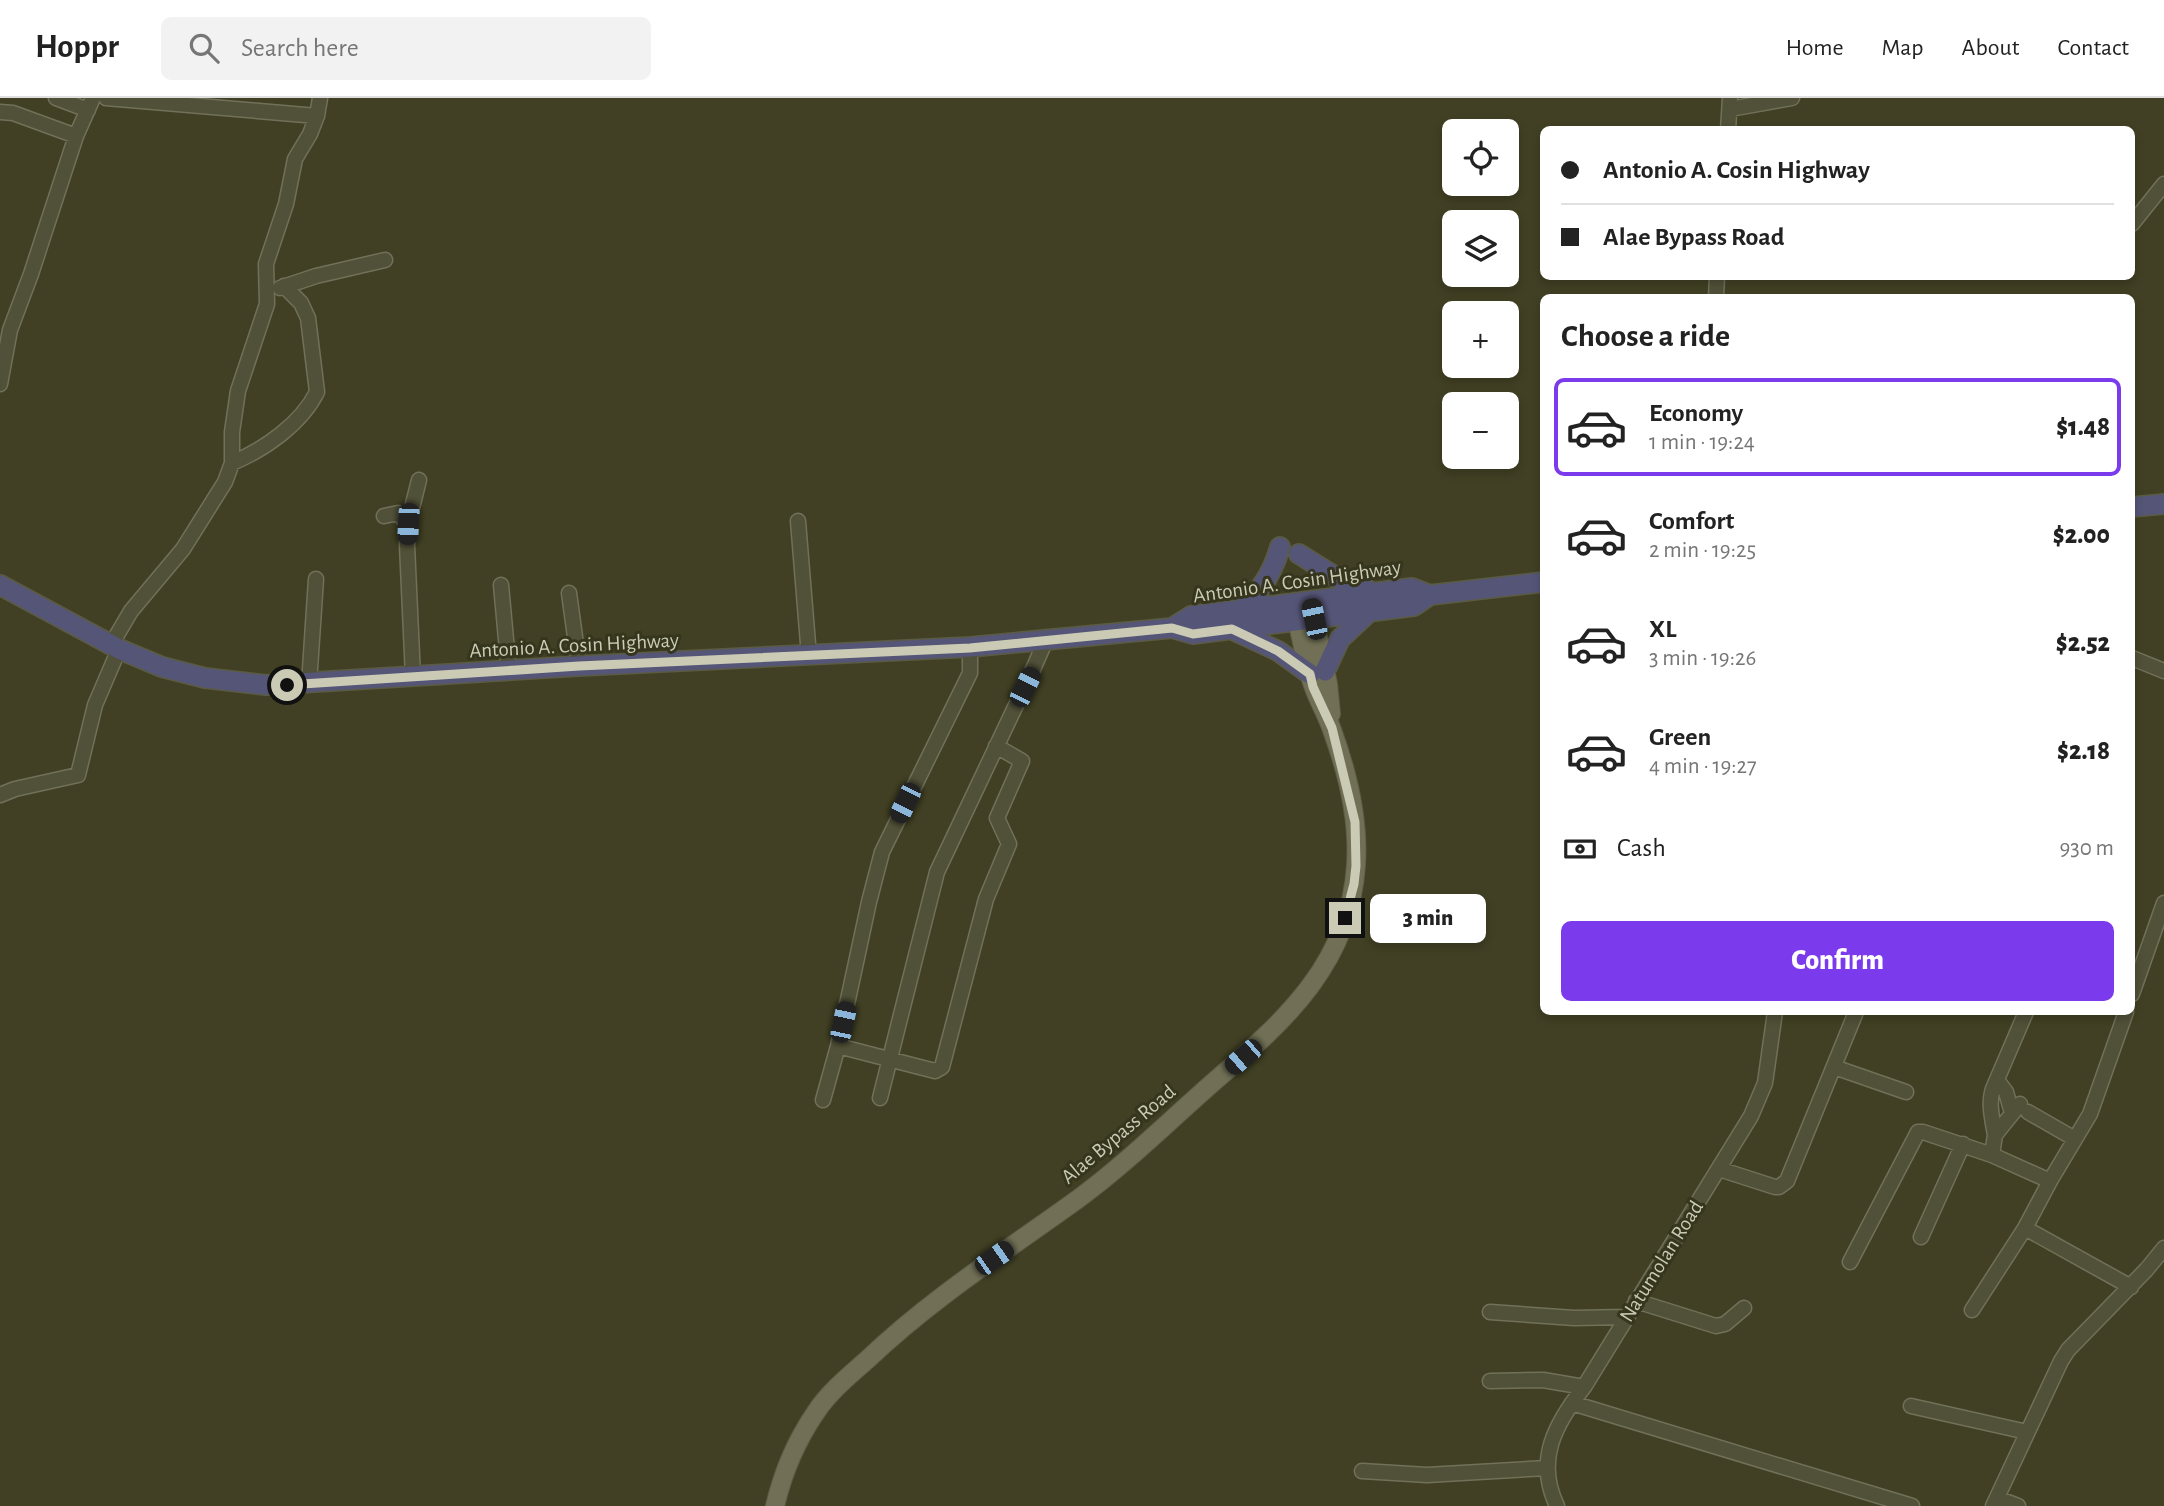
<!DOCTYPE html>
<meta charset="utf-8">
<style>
:root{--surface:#fff;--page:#f2f2f2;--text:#222;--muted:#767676;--line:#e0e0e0;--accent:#7c3aed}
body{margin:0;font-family:"Alegreya Sans",sans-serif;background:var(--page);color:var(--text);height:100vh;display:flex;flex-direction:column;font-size:26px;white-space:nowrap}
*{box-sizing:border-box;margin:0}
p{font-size:23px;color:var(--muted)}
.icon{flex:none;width:38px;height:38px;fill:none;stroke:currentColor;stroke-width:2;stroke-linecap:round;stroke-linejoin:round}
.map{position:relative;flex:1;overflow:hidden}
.sheet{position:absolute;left:1540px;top:196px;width:595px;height:721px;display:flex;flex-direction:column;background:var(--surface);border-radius:10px;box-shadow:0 4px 10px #0003}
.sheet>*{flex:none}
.top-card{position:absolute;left:1540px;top:28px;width:595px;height:154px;border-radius:10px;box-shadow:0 4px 10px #0003;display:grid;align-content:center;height:154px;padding:0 21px;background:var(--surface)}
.buttons{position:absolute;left:1442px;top:21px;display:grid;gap:14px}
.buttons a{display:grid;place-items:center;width:77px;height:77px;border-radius:10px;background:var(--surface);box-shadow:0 4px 10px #0003;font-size:35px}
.end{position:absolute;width:32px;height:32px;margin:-16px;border:9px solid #cbcbb5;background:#111;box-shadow:0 0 0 4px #111}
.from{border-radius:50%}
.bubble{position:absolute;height:49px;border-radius:10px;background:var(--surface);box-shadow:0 4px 10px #0003;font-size:23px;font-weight:800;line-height:49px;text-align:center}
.car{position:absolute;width:21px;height:42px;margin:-21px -10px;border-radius:9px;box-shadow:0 0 5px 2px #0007;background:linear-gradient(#222 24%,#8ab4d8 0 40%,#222 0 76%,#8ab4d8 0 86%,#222 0)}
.top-card b{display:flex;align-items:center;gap:24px;height:66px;font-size:26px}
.top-card b+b{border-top:2px solid var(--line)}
.top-card i{width:18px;height:18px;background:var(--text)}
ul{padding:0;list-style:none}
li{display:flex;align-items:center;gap:21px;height:98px;margin:0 14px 10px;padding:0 7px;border:4px solid transparent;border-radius:10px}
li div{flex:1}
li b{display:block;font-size:26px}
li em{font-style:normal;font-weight:800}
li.active{border-color:var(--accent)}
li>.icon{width:63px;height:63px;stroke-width:1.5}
h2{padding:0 21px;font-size:32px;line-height:84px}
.pay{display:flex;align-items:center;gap:18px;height:77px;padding:0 21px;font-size:26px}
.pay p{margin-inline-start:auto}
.button{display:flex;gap:14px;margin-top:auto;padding:14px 21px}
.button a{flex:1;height:80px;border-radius:10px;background:var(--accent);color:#fff;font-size:28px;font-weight:800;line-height:80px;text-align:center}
header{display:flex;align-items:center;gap:42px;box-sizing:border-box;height:98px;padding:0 35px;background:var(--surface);border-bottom:2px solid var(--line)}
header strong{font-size:33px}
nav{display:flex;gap:38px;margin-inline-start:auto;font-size:24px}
.search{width:490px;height:63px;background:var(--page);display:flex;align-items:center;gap:18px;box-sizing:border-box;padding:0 24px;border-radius:10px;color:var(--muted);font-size:26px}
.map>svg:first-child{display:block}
</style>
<header>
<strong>Hoppr</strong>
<div class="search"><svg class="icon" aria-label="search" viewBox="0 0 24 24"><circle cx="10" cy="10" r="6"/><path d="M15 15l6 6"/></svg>Search here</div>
<nav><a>Home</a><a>Map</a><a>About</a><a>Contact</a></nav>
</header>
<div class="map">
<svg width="2164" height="1408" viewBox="0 0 2164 1408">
<rect width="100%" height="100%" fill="#414024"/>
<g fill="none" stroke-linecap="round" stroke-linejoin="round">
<defs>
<path id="minor" d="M56,0l32,12
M106,0l211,18
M1730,11l62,-11
M0,14l13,1 63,23
M1728,32l2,-32
M2132,126l32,-40
M280,190l36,-12 69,-16
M1716,200l1,-22
M0,286l10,-54 21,-56 45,-138 17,-38
M232,365c33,-14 69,-39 85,-71l-9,-74 -7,-15 -17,-17
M384,418l14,-3 10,11
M798,423l11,135
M501,487l8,87
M569,495l10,73
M111,547l20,-34 52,-62 42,-67 7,-19v-31l6,-41 29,-87 -1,-40 20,-60 9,-45 15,-25 7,-18 3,-18
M2132,560l32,13
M413,579l-6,-132 1,-21 11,-44
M309,586l7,-105
M0,697l15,-6 63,-14 17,-70 24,-56
M2132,896l32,-91
M2126,914l-36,102 -40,67 -25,47 106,59
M838,948l97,25 7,-4 44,-168 23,-55 -12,-26 25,-57 -26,-15
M1834,969l72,25
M1995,986l31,-72
M880,1000l57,-226 97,-205 11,-25
M823,1002l15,-54 31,-144 13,-50 88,-179v-26
M2028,1014l47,27
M1995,1037c-3,-18 -8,-35 0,-51h5l6,8 6,21
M1992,1057l3,-20 25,-31
M1719,1071l56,18h4l8,-6 69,-169
M1921,1139l42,-93
M1850,1164l68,-130h5l69,23 58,26
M1636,1203l80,25 9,-2 19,-16
M1972,1212l53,-82
M1490,1214l84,6 52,-1
M1490,1283l53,-1 41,7
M1572,1305l340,103
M1911,1308l116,26
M1362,1373l65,4 120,-7
M1997,1400l21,8
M1557,1408c-22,-46 -2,-82 27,-119l167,-271 14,-33 10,-71
M1993,1408l68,-145 7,-11 79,-81 17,-21"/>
<path id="major" d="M1314,521l14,65 3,30
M775,1408c8,-34 21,-65 41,-94 13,-20 34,-37 52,-53 64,-61 138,-108 210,-160 49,-36 93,-80 139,-120 69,-59 133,-117 139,-214 3,-45 -9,-94 -24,-135 -5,-15 -13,-28 -18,-42 -8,-21 -11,-45 -17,-67"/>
<path id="highway" d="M2132,409l32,-3
M1299,456l40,25 31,12
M0,487l119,64 43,18 43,11 61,7 313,-19 391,-19 202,-19 19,-12 221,-28 18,7 114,-13
M1240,512c20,-17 33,-38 40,-63
M1172,530l21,6 221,-28 16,-11
M1233,532l45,21 32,23
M1325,573l15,-32 29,-27"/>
</defs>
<use href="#minor" stroke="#717059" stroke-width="17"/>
<use href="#major" stroke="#5d5c45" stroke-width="20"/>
<use href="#highway" stroke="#5b5b43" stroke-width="22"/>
<use href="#minor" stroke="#515038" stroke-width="14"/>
<use href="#major" stroke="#717056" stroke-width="18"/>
<use href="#highway" stroke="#557" stroke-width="19"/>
</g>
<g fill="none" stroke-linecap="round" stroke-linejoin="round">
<path stroke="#cbcbb5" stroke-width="9" d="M287,587l292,-19 391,-18 202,-20 21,6 39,-5 46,22 32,23 3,13 19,41 23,94 1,44 -2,18 -9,34"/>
</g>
<g text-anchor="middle" stroke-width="6" stroke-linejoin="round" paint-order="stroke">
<g font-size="21" fill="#cbcbb5" stroke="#36351d">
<text transform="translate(1297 483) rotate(-8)" y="7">Antonio A. Cosin Highway</text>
<text transform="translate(574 547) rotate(-3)" y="7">Antonio A. Cosin Highway</text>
<text transform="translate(1118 1036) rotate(-40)" y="7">Alae Bypass Road</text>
<text transform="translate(1661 1163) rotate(-58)" y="7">Natumolan Road</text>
</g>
</g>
</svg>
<div class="buttons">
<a><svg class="icon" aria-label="locate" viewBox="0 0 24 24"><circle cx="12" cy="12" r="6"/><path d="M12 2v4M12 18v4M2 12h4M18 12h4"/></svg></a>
<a><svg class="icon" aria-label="layers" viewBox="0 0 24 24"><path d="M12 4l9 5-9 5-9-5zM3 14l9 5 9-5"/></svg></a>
<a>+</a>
<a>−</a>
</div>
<i class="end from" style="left:287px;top:587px"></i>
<i class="end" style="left:1345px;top:820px"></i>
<div class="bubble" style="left:1370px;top:796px;width:116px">3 min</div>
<i class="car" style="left:408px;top:426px;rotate:183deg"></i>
<i class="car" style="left:1314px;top:521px;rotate:348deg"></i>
<i class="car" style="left:1025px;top:589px;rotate:26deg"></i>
<i class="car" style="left:905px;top:705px;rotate:206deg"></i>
<i class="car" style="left:843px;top:924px;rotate:12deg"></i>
<i class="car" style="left:1243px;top:959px;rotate:229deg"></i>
<i class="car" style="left:994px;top:1160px;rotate:55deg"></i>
<div class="top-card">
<b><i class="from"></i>Antonio A. Cosin Highway</b>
<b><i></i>Alae Bypass Road</b>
</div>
<section class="sheet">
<h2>Choose a ride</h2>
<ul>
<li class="active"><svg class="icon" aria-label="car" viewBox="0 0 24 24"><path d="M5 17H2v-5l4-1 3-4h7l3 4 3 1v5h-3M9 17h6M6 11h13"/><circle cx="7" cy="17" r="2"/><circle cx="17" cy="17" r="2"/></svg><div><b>Economy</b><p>1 min · 19:24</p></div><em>$1.48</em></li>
<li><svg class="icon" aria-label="car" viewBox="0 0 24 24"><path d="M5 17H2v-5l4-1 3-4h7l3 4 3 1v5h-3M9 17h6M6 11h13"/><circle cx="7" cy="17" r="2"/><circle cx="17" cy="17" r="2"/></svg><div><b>Comfort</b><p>2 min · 19:25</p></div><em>$2.00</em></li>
<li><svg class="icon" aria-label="car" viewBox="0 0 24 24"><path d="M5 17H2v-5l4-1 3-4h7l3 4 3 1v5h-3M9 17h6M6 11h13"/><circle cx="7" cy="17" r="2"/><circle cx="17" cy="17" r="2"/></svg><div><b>XL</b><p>3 min · 19:26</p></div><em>$2.52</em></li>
<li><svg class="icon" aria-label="car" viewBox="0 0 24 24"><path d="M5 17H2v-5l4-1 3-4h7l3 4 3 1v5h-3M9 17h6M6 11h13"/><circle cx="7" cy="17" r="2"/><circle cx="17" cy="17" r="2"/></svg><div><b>Green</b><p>4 min · 19:27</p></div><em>$2.18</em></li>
</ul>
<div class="pay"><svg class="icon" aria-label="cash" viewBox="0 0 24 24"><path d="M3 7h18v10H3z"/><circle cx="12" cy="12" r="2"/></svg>Cash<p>930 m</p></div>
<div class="button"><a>Confirm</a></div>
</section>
</div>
